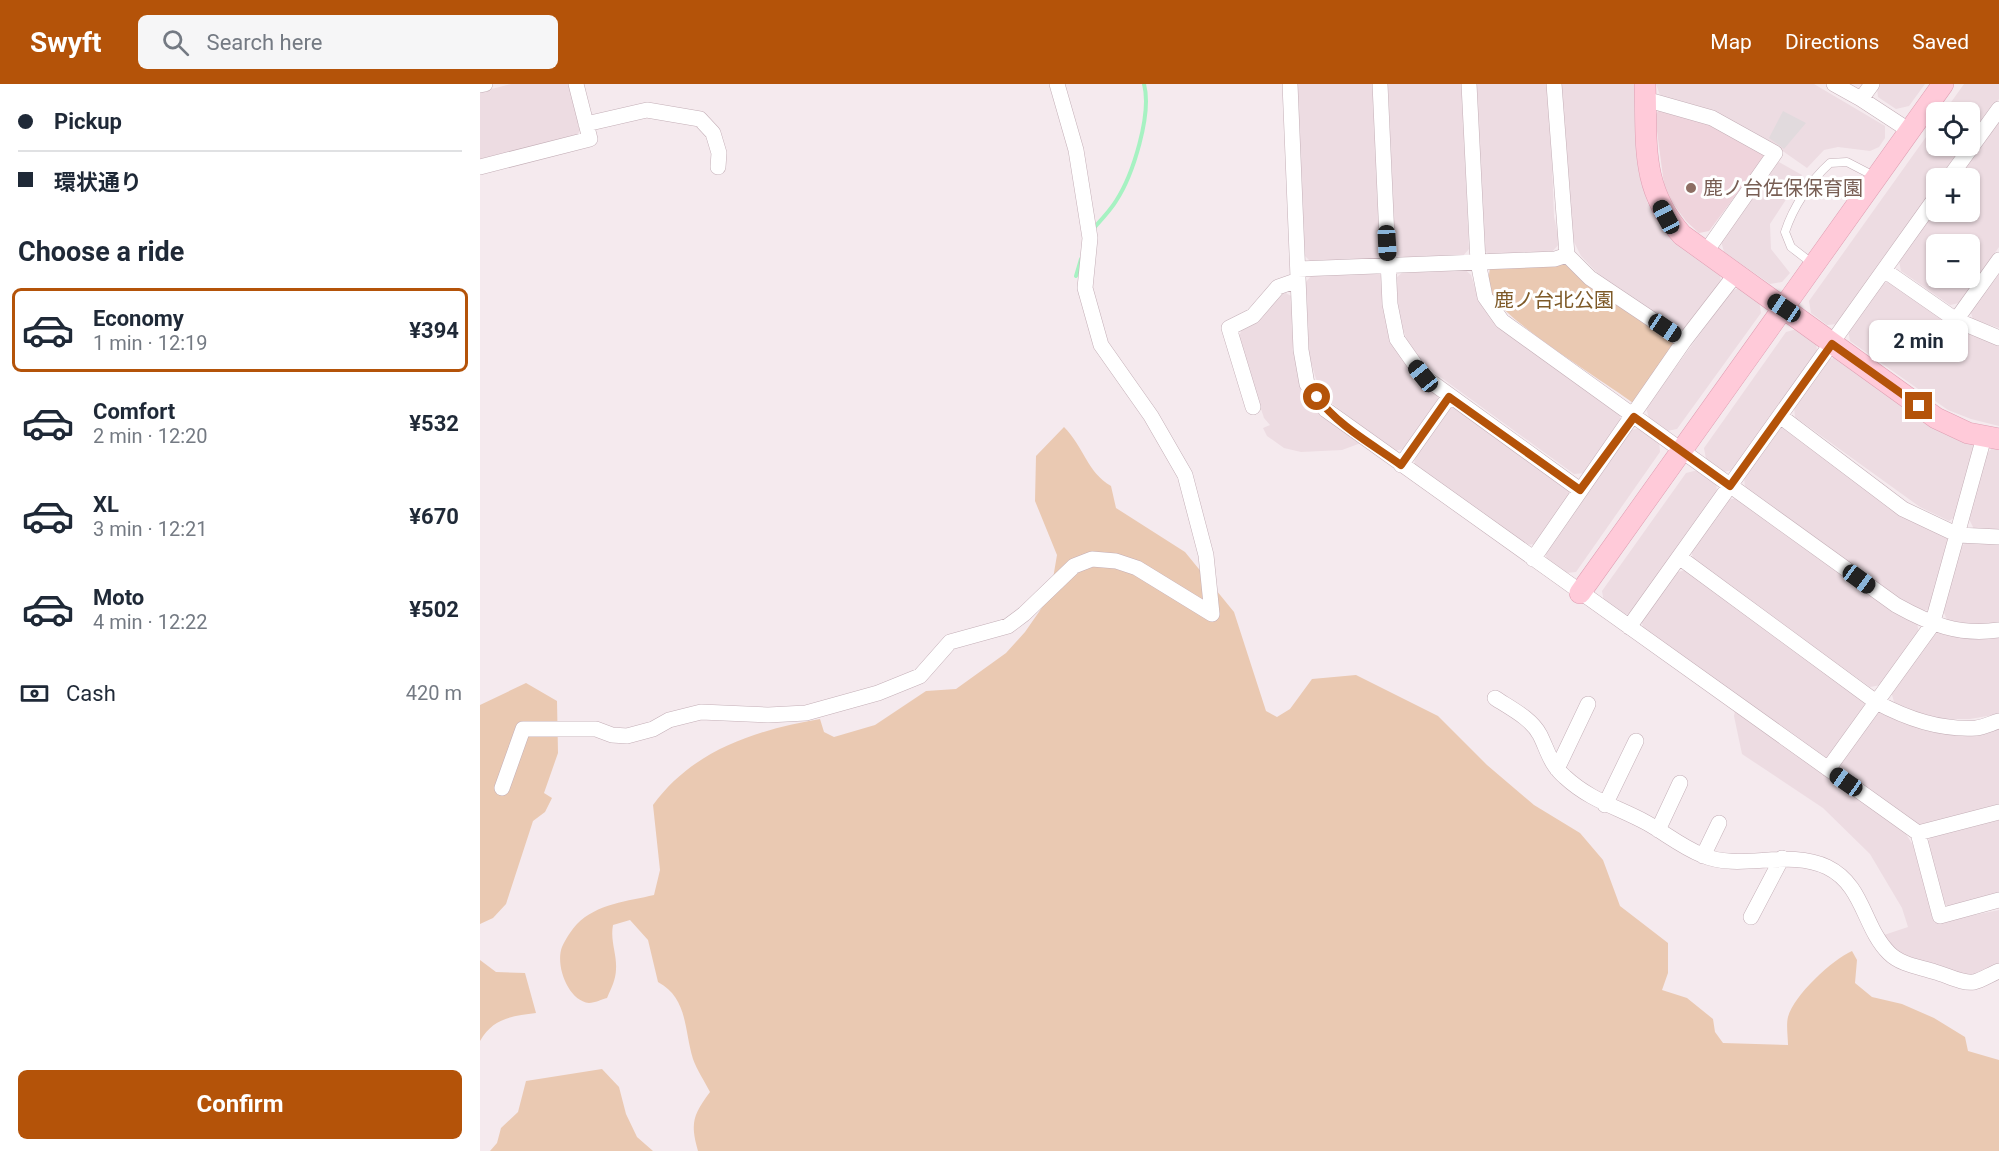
<!DOCTYPE html>
<meta charset="utf-8">
<style>
:root{--surface:#fff;--page:#f6f6f7;--text:#1f2937;--muted:#747a83;--line:#e0e1e3;--accent:#b45309}
body{margin:0;font-family:Roboto,"Noto Sans JP",sans-serif;background:var(--page);color:var(--text);height:100vh;display:flex;flex-direction:column;font-size:22px;white-space:nowrap}
*{box-sizing:border-box;margin:0}
p{font-size:20px;color:var(--muted)}
.icon{flex:none;width:33px;height:33px;fill:none;stroke:currentColor;stroke-width:2;stroke-linecap:round;stroke-linejoin:round}
.map{position:relative;flex:1;overflow:hidden}
.side{display:flex;flex-direction:column;background:var(--surface);width:480px}
.side>*{flex:none}
.top-card{display:grid;align-content:center;height:132px;padding:0 18px;background:var(--surface)}
.tools{position:absolute;left:1446px;top:18px;display:grid;gap:12px}
.tools a{display:grid;place-items:center;width:54px;height:54px;border-radius:9px;background:var(--surface);box-shadow:0 2px 4px #0004;font-size:30px}
.end{position:absolute;width:27px;height:27px;margin:-14px;border:8px solid #b45309;background:#fff;box-shadow:0 0 0 3px #fff}
.from{border-radius:50%}
.bubble{position:absolute;height:42px;border-radius:9px;background:var(--surface);box-shadow:0 2px 4px #0004;font-size:20px;font-weight:700;line-height:42px;text-align:center}
.car{position:absolute;width:18px;height:36px;margin:-18px -9px;border-radius:8px;box-shadow:0 0 4px 2px #0007;background:linear-gradient(#222 24%,#8ab4d8 0 40%,#222 0 76%,#8ab4d8 0 86%,#222 0)}
.top-card b{display:flex;align-items:center;gap:21px;height:57px;font-size:22px}
.top-card b+b{border-top:2px solid var(--line)}
.top-card i{width:15px;height:15px;background:var(--text)}
ul{padding:0;list-style:none}
li{display:flex;align-items:center;gap:18px;height:84px;margin:0 12px 9px;padding:0 6px;border:3px solid transparent;border-radius:9px}
li div{flex:1}
li b{display:block;font-size:22px}
li em{font-style:normal;font-weight:700}
li.on{border-color:var(--accent)}
li>.icon{width:54px;height:54px;stroke-width:1.5}
h2{padding:0 18px;font-size:27px;line-height:72px}
.pay{display:flex;align-items:center;gap:15px;height:66px;padding:0 18px;font-size:22px}
.pay p{margin-inline-start:auto}
.action{display:flex;gap:12px;margin-top:auto;padding:12px 18px}
.action a{flex:1;height:69px;border-radius:9px;background:var(--accent);color:#fff;font-size:24px;font-weight:700;line-height:69px;text-align:center}
header{display:flex;align-items:center;gap:36px;box-sizing:border-box;height:84px;padding:0 30px;background:var(--accent);color:#fff}
header strong{font-size:28px}
nav{display:flex;gap:33px;margin-inline-start:auto;font-size:21px}
.search{width:420px;height:54px;background:var(--page);display:flex;align-items:center;gap:15px;box-sizing:border-box;padding:0 21px;border-radius:9px;color:var(--muted);font-size:22px}
main{display:flex;flex:1;min-height:0}
.map>svg:first-child{display:block}
</style>
<header>
<strong>Swyft</strong>
<div class="search"><svg class="icon" aria-label="search" viewBox="0 0 24 24"><circle cx="10" cy="10" r="6"/><path d="M15 15l6 6"/></svg>Search here</div>
<nav><a>Map</a><a>Directions</a><a>Saved</a></nav>
</header>
<main>
<section class="side">
<div class="top-card">
<b><i class="from"></i>Pickup</b>
<b><i></i>環状通り</b>
</div>
<h2>Choose a ride</h2>
<ul>
<li class="on"><svg class="icon" aria-label="car" viewBox="0 0 24 24"><path d="M5 17H2v-5l4-1 3-4h7l3 4 3 1v5h-3M9 17h6M6 11h13"/><circle cx="7" cy="17" r="2"/><circle cx="17" cy="17" r="2"/></svg><div><b>Economy</b><p>1 min · 12:19</p></div><em>¥394</em></li>
<li><svg class="icon" aria-label="car" viewBox="0 0 24 24"><path d="M5 17H2v-5l4-1 3-4h7l3 4 3 1v5h-3M9 17h6M6 11h13"/><circle cx="7" cy="17" r="2"/><circle cx="17" cy="17" r="2"/></svg><div><b>Comfort</b><p>2 min · 12:20</p></div><em>¥532</em></li>
<li><svg class="icon" aria-label="car" viewBox="0 0 24 24"><path d="M5 17H2v-5l4-1 3-4h7l3 4 3 1v5h-3M9 17h6M6 11h13"/><circle cx="7" cy="17" r="2"/><circle cx="17" cy="17" r="2"/></svg><div><b>XL</b><p>3 min · 12:21</p></div><em>¥670</em></li>
<li><svg class="icon" aria-label="car" viewBox="0 0 24 24"><path d="M5 17H2v-5l4-1 3-4h7l3 4 3 1v5h-3M9 17h6M6 11h13"/><circle cx="7" cy="17" r="2"/><circle cx="17" cy="17" r="2"/></svg><div><b>Moto</b><p>4 min · 12:22</p></div><em>¥502</em></li>
</ul>
<div class="pay"><svg class="icon" aria-label="cash" viewBox="0 0 24 24"><path d="M3 7h18v10H3z"/><circle cx="12" cy="12" r="2"/></svg>Cash<p>420 m</p></div>
<div class="action"><a>Confirm</a></div>
</section>
<div class="map">
<svg width="1519" height="1067" viewBox="0 0 1519 1067">
<rect width="100%" height="100%" fill="#f5eaee"/>
<path fill="#eddce2" fill-rule="evenodd" d="M31,0h59l11,44 -4,8 -97,25v-69z
M816,0h80l7,168 -8,8 -64,2 -8,-8z
M908,0h74l7,165 -7,8 -60,2 -7,-7z
M995,0h74l5,133 6,26 -9,10 -61,3 -8,-8z
M1081,0h74l4,90 9,30 25,35 47,35 1,8 -34,48 -10,3 -70,-50 -26,-27 -7,-14 -6,-19z
M1176,0h158l71,42v12l-6,9 -9,4 -32,-4 -14,3 -17,18 -40,-28 -107,-45z
M1400,0h45l-16,22 -13,3 -18,-12 -1,-9z
M1484,0h35v15l-29,41v-28h-26z
M1519,37v126l-40,56 -9,2 -49,-34 -2,-10 37,-53v4h34v-34h-12zM1456,160h34v34h-34z
M1456,39v23h30l-24,32h-6v8l-99,138 -10,1 -16,-12 -2,-12z
M1297,77l25,14 -32,49 1,25 19,24 -8,9 -12,2 -46,-32 -3,-11z
M982,183l9,8 5,16 10,16 133,105 2,11 -36,50 -11,1 -146,-106 -17,-18 -13,-33 -2,-39 8,-7z
M1519,185v59l-26,-8 -3,-11z
M898,188l6,8 1,26 52,84 1,10 -34,49 -11,2 -63,-49 -14,-23 -9,-31 -2,-65 7,-8z
M1413,196l106,61v85l-28,-7 -23,-9 -98,-69 -2,-11 34,-46z
M1262,204l17,12 2,13 -84,116 -10,2 -18,-13 -3,-10 86,-118z
M802,207l11,6 7,77 61,69 -19,7 -41,2 -17,-4 -17,-12 -4,-8 7,-3 -6,-7 -26,-79 4,-10z
M1317,245l19,13 1,9 -83,119 -11,2 -17,-13 -2,-11 82,-116z
M1357,273l133,84 5,8 -18,67 -8,5 -29,-14 -125,-90 -1,-10 33,-47z
M978,322l109,78 3,11 -35,49 -10,1 -110,-78 -1,-12 34,-48z
M1307,343l156,105 7,10 -19,67 -8,2 -24,-13 -154,-110 -1,-11 33,-48z
M1161,344l18,13 1,11 -84,120 -10,1 -19,-12 -2,-11 86,-120z
M1515,362l4,1v83l-25,-1 -5,-10 18,-66z
M1218,386l18,12 1,10 -85,121 -11,3 -17,-14 -2,-11 84,-118z
M1258,414l179,124 2,12 -38,51 -11,2 -176,-126 -3,-10 36,-51z
M1490,457l29,1v82l-25,1 -27,-5 -4,-10 18,-64z
M1205,486l178,126 2,11 -34,49 -10,2 -177,-128 -3,-10 34,-47z
M1461,548l58,5v77l-29,5h-27l-25,-6 -24,-11 -3,-11 41,-56z
M1255,627l169,120 9,14 22,78 64,-13v56l-27,12 -65,-19 -16,-12 -7,-12 24,-8 -6,-19 -32,-54 -47,-46 -81,-54 -8,-38z
M1407,627l112,16v77l-77,21 -10,-3 -69,-49 -3,-10 36,-49z
M1519,733v77l-49,14 -9,-7 -15,-56 5,-9z"/>
<path fill="#efd4dc" d="M1179,25l54,16 46,22 6,9 -56,75 -10,2 -13,-12 -21,-29 -10,-76z"/>
<path fill="#eac9b2" d="M1089,177l108,81 -44,61c-31,-23 -125,-80 -142,-109 -4,-9 -2,-18 -1,-27z
M584,343c20,20 23,45 47,59l5,22 69,44 49,60 32,99 11,6 13,-8 22,-30 44,-4 82,41 49,49 47,40 46,28 23,27 17,46 48,37v30l-6,17 25,8 26,21 2,13 8,11 65,2c0,-8 -2,-20 0,-28 6,-22 44,-57 64,-66l5,9 -2,23 17,14 30,7 32,14 31,19 3,14 31,9v91h-1301c-8,-28 -5,-36 12,-59 -5,-10 -13,-22 -17,-33 -9,-29 -5,-61 -35,-77l-10,-42 -18,-20 -17,5c-3,16 4,29 3,44 0,10 -5,20 -9,29 -5,1 -12,5 -18,5 -21,-2 -34,-38 -27,-56 3,-7 10,-18 15,-23 19,-20 52,-23 77,-29l6,-25 -7,-65c40,-55 103,-75 167,-86l4,13 10,5 41,-12 51,-34 30,-2 50,-36 19,-21 25,-36 7,-41 -22,-54 1,-45z
M46,599l31,18 1,52 -14,40 8,5 -7,14 -12,9 -27,83 -13,14 -13,6v-219z
M0,876l16,12 29,1 11,40c-24,3 -43,5 -56,28z
M122,985l17,18 7,27 11,23 16,14h-163l7,-8 4,-15 17,-16 8,-31z"/>
<path fill="#e1dadd" d="M1303,27l23,12 -22,26 -15,-11z"/>
<g fill="none" stroke-linecap="round" stroke-linejoin="round">
<path stroke="#a6f2c2" stroke-width="4" d="M612,146c8,-9 18,-19 24,-29 17,-26 36,-87 28,-117
M596,192l5,-17"/>
<defs>
<path id="lane" d="M1333,180l-22,-17 -6,-15c8,-25 26,-52 45,-69l17,-1 27,14"/>
<path id="street" d="M577,0l19,66 14,88 -5,50 16,57 50,71 34,59 21,80 6,59
M810,0l11,266 6,34 19,26 592,423 22,83 59,-16
M900,0l10,220 7,35 26,37 157,114
M989,0l9,178 7,35 17,24 394,284c34,19 63,31 103,25
M1074,0l13,171 23,23 94,63
M1354,0l27,15 49,32
M0,1l5,-1
M1165,15l67,19 63,35 -70,100
M1381,15l11,-15
M106,40l61,-14 53,9 13,14 6,20 -1,14
M0,83l110,-28 -14,-55
M1469,94l50,-69
M818,185l257,-10 12,-4
M1404,186l72,50 43,18
M1476,236l43,-60
M773,323l-24,-79 24,-12 25,-29 20,-7
M1300,332l123,93 55,26 41,2
M921,381l48,-68
M1199,473l197,145c32,17 64,28 100,26 8,-1 16,-5 23,-7
M1053,475l151,-218 51,-66
M1149,543l307,-430
M1015,614c15,10 36,20 45,37 8,16 10,29 25,42 26,24 53,30 82,46 18,10 35,24 55,32 39,17 85,-7 125,12 37,18 36,60 62,86 12,12 31,14 46,19 12,3 27,12 39,10 8,-2 17,-8 25,-11
M1077,685l31,-65
M1348,685l104,-144 52,-188
M22,704l21,-59h73l16,6 15,1 26,-7 16,-9 32,-8 67,3 38,-2 72,-20 42,-17 30,-34 58,-16 16,-12 50,-48 18,-7 24,2 21,7 75,46
M1125,721l31,-64
M1178,746l22,-47
M1438,749l81,-21
M1223,772l16,-33
M1271,833l31,-59"/>
<path id="secondary" d="M1165,0c2,60 -5,104 37,151l254,183 32,15 31,6
M1100,509l363,-509"/>
</defs>
<use href="#lane" stroke="#c4afb7" stroke-width="9"/>
<use href="#street" stroke="#c4afb7" stroke-width="16"/>
<use href="#secondary" stroke="#df9fb3" stroke-width="22"/>
<use href="#lane" stroke="#fff" stroke-width="8"/>
<use href="#street" stroke="#fff" stroke-width="15"/>
<use href="#secondary" stroke="#ffcad9" stroke-width="21"/>
</g>
<g fill="none" stroke-linecap="round" stroke-linejoin="round">
<path stroke="#b45309" stroke-width="8" d="M837,313c21,29 55,47 84,68l48,-68 131,93 54,-73 96,69 102,-142 87,62"/>
</g>
<circle fill="#8d6e63" stroke="#fff" stroke-width="2" cx="1211" cy="104" r="6"/>
<g text-anchor="middle" stroke-width="6" stroke-linejoin="round" paint-order="stroke">
<g font-size="20" fill="#785e54" stroke="#fff" text-anchor="start">
<text x="1223" y="111">鹿ノ台佐保保育園</text>
</g>
<g font-size="20" fill="#7e5a28" stroke="#fff">
<text x="1074" y="223">鹿ノ台北公園</text>
</g>
</g>
</svg>
<div class="tools">
<a><svg class="icon" aria-label="locate" viewBox="0 0 24 24"><circle cx="12" cy="12" r="6"/><path d="M12 2v4M12 18v4M2 12h4M18 12h4"/></svg></a>
<a>+</a>
<a>−</a>
</div>
<i class="end from" style="left:837px;top:313px"></i>
<i class="end" style="left:1439px;top:322px"></i>
<div class="bubble" style="left:1389px;top:236px;width:99px">2 min</div>
<i class="car" style="left:1186px;top:133px;rotate:332deg"></i>
<i class="car" style="left:907px;top:159px;rotate:177deg"></i>
<i class="car" style="left:1304px;top:224px;rotate:304deg"></i>
<i class="car" style="left:1185px;top:244px;rotate:124deg"></i>
<i class="car" style="left:943px;top:292px;rotate:321deg"></i>
<i class="car" style="left:1379px;top:495px;rotate:126deg"></i>
<i class="car" style="left:1366px;top:698px;rotate:305deg"></i>
</div>
</main>
